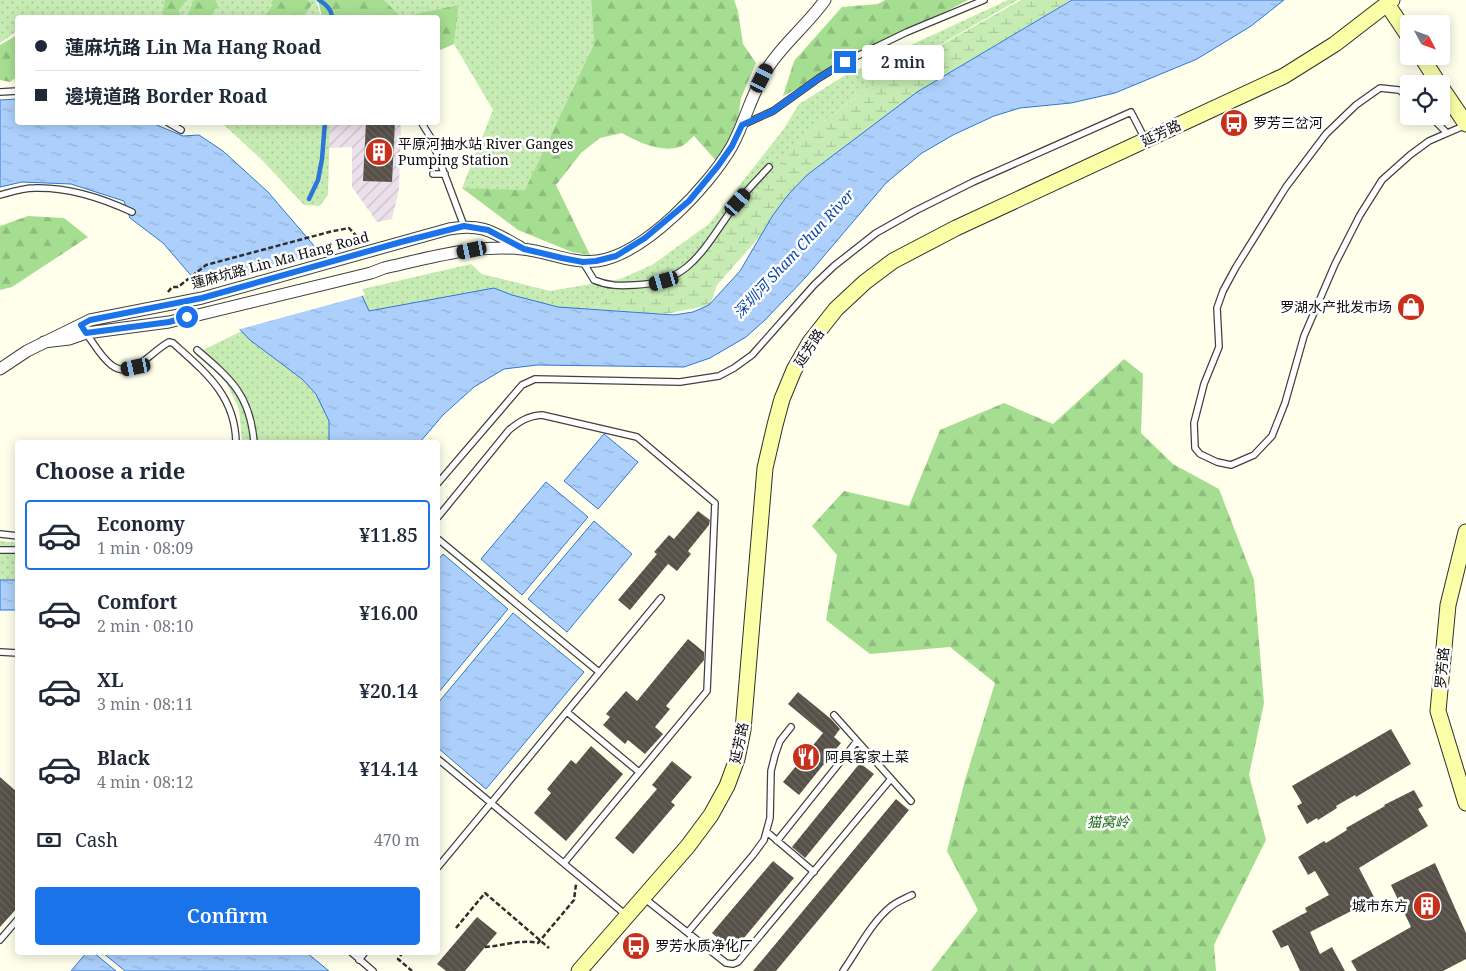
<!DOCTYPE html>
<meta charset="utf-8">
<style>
:root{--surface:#fff;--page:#f2f2f3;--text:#1f2937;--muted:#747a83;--line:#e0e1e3;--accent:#1a73e8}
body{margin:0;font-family:"Noto Serif","Noto Sans SC",serif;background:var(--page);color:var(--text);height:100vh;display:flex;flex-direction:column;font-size:19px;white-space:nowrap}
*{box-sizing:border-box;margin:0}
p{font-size:16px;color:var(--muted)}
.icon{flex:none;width:28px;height:28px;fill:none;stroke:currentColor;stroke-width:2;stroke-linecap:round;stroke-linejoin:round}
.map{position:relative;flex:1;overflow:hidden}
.side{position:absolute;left:15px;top:440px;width:425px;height:515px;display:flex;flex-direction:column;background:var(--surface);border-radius:5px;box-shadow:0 2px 12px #0003}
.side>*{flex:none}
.top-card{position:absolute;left:15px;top:15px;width:425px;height:110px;border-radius:5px;box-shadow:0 2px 12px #0003;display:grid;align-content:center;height:110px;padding:0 20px;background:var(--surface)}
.needle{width:32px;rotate:131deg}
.controls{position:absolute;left:1400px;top:15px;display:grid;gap:10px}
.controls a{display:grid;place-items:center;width:50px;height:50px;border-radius:5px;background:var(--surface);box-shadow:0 2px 12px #0003;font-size:25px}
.end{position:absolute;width:22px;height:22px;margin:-11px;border:6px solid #1a73e8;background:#fff;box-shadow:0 0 0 2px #fff}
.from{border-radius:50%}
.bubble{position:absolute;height:35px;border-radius:5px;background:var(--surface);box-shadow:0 2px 12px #0003;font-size:16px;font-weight:600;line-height:35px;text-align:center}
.car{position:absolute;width:15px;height:30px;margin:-15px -8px;border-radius:6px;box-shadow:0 0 4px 1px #0007;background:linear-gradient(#222 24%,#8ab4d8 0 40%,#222 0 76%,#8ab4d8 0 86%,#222 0)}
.top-card b{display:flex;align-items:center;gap:18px;height:48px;font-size:19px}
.top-card b+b{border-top:1px solid var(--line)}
.top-card i{width:12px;height:12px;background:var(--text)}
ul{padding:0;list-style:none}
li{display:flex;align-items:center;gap:15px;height:70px;margin:0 10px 8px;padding:0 10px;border:2px solid transparent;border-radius:5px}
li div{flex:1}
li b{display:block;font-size:19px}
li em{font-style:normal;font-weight:600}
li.selected{border-color:var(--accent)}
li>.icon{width:45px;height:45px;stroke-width:1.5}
h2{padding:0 20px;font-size:22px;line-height:60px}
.pay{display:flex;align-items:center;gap:12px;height:55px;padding:0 20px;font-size:19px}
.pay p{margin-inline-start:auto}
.button{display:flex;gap:10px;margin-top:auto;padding:10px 20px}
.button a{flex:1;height:58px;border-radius:5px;background:var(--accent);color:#fff;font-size:20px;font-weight:600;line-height:58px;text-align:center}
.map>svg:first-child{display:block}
</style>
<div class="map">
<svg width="1466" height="971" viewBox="0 0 1466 971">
<defs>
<pattern id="industrial-furrows" width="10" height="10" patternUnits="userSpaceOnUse" patternTransform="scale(1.25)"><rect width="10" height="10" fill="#ece0eb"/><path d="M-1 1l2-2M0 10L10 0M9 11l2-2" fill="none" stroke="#c9bfc8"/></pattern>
<pattern id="grass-dots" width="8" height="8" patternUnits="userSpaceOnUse" patternTransform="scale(1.25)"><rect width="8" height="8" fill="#c7ecb3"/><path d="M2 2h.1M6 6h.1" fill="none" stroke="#aac999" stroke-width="1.8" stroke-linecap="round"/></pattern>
<pattern id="forest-firs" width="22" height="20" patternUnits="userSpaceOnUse" patternTransform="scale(1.25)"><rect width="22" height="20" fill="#a6de91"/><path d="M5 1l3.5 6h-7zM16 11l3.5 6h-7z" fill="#8ebd7c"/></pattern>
<pattern id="wetland-marsh" width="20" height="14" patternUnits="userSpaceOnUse" patternTransform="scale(1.25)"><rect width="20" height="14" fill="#c7ecb3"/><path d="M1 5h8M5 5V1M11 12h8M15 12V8" fill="none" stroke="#aac999"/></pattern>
<pattern id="water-ripples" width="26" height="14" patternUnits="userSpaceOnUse" patternTransform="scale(1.25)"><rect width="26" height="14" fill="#acd0fb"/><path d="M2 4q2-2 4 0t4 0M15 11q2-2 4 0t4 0" fill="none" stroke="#93b1d6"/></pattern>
<pattern id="building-back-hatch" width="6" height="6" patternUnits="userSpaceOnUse" patternTransform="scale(1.25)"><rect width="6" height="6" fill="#565048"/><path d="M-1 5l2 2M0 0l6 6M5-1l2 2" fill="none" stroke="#69645e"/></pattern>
</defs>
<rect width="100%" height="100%" fill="#ffffec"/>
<path fill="url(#industrial-furrows)" d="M329,123h72l-2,66 -7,30 -15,3 -25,-35v-40l-24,1z"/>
<path fill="url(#grass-dots)" d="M0,0h316l5,17 -303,1 -1,13 -17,12z
M384,0h207l3,44 -69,147 -63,-3 31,-78 -39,-66 5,-38 -58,11z
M1008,0h10l-138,79 -76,57 -118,142 -40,19h-41l-11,12 -48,-2 -52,-18 -125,22 -11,-21 113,-26 11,10 68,17 70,-12 32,-14 57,-41 74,-94 16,-26 45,-28z
M222,123h108l-2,72 -8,11 -16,-1 -42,-45z
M242,331c29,30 73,46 87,88 2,7 0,16 0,23h-87l-3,-33 -14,-29 -30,-26z
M0,541l17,2v37h-17z"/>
<path fill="url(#forest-firs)" d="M165,0h22l-9,11 5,6h-21z
M194,0h21l3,5 -8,12h-23z
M273,0h34l5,4 -9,13h-39l8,-11z
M318,0h66l17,17 58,-12 -5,39 -16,7v-33l-116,-1z
M591,0h143l4,11 5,33 13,19 -15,35 -3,22 -19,44 -25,-28c-4,3 -8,8 -12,10 -18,8 -45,-4 -60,-13l-22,5 -19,15 -25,32 34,70 -18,-3 -54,-22 -56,-42 63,2 69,-146z
M885,0h83l-185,96 11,-35 48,-54 36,-3z
M17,35v42l-7,5 -10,-2v-35z
M28,216l36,2 24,19 -76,50 -12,3v-64z
M1124,359l19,15 -2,59 32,31 46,25 35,91 10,123 -15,72 17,65 -52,105 2,26h-285l47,-61 -31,-59 18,-71 30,-97 -45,-36 -80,7 -44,-34 11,-65 -25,-29 32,-35 65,15 31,-76 64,-27 49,21z"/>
<path fill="url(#wetland-marsh)" d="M1021,0h50l-77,46 -108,70 -79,59 -45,59 -45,51 -7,20 -45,9 -71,-5 11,-12h41l40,-19 48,-62 70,-80 76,-57z"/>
<path fill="url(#water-ripples)" stroke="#2e76d7" d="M1072,0h212l-33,26 -54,33 -82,34 -44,10 -51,5 -26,8 -41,19 -31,18 -36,30 -80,94 -41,43 -19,17 -36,21 -26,9 -147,-2 -33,4 -30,18 -31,28 -23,27h-91v-21l-13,-27 -14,-15 -52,-39 -30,-31 -57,-66 -33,-25 -6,-17 -53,-17 -49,-2 -22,5v-87l17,-1 1,23 134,1 31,13 16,-1 24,16 45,41 72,84 14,2 15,33 125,-23 18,7 46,12 116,8 19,-3 16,-7 31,-34 33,-56 15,-20 19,-20 110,-83z
M604,434l34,28 -40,47 -34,-28z
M546,482l42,35 -66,78 -41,-36z
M594,521l38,33 -65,78 -39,-33z
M443,554l65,55 -70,84v-133z
M0,580h17v30h-17z
M513,613l71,59 -98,117 -48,-41v-45z
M87,952l7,1 22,18h-45z
M103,953h204l22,18h-204z"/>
<path fill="#ffffec" d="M324,254l17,20 15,2 9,19 -128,35 -38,-41z"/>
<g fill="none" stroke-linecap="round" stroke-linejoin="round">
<path stroke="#2e76d7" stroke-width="4.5" d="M319,0c6,4 13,9 13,18
M309,199l9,-19 4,-21 3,-37"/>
</g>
<path fill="url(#building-back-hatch)" d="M366,122h29l-3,60 -29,-1z
M698,511l12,9 -1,5 -21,26 3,3 -14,17 -9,-7 -38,46 -12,-10 39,-46 -3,-2 15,-17 5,4z
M688,639l16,13v8l-38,46 4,3 -15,18 8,7 -18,20 -17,-14 -3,4 -22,-19 7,-8 -4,-3 20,-23 11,10z
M798,692l33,27 9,10 -6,8 7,6 -42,52 -16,-13 40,-49 -35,-29z
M1391,729l20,35 -55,33 -1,-2 -19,11 1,2 -19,12 -1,-2 -10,6 -10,-18 5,-3 -10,-17z
M591,746l32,28 -57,67 -32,-28 17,-20 -4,-4 24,-29 5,4z
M672,761l20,16 -21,25 4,3 -42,49 -18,-16 42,-49 -5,-4z
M860,763l14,11 -69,84 -13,-11z
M0,777l18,16v114l-18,20z
M1414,790l9,16 -5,3 10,17 -69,42 16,31 -65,33 10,22 12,-7 13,24h-45l-12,-26 -7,3 -9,-17 29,-16 6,-3 -2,-4 24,-13 -14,-24 -7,4 -10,-18 26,-16 2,2 21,-13 -1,-2 39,-22 -1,-1z
M896,799l13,11 -69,84 -64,77h-23z
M773,861l21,17 -61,73 -21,-18z
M1435,863l31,70v26l-23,12h-86l-6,-10 60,-34 -20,-42z
M477,917l20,16 -32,38h-19l-9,-7z"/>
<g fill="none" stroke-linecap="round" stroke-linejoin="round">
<defs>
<path id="lane" d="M0,92l18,-1
M1409,97l-10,-7 -19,-2 -24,17 -30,29 -40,53 -50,80 -13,24 -6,17 2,39 -15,37 -10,39 1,25 5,6 17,8 14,3 23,-10 18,-19 13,-33 19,-67 31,-72 25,-49 22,-35 28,-25 19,-14 37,-16
M1430,116l17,17
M167,122l14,8
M421,122l10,16 33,88
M742,125l31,-14 46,-33 26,-16 62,-30 77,-32
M433,174h12
M0,195c11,-3 23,-7 35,-7 34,-1 67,10 97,24
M583,262l11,18c14,6 26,6 41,5 57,-2 70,-40 101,-81 10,-13 22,-25 33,-37
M86,333c12,16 27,49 52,32 11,-7 20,-17 31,-23l4,1c32,29 62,52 63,99
M197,350c34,29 53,45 57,92
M438,483l84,-98 13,-6 145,3 39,-6 15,-8 18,-13 62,-70 20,-19 42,-33 39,-22 58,-29 158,-70 14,27
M438,517l71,-87c11,-9 19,-14 33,-15l95,22 78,66 -8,188 -143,172
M0,534l18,2
M438,539l161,133
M0,550h18
M0,652l18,1
M567,712l72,60
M834,715l77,86
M438,759l188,156
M767,832l47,40
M777,841l80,-100
M438,867l223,-269
M644,898l82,65 7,1 5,-2 152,-182
M688,932l65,-77 11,-15 6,-22 1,-47 4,-16 5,-14 11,-14
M0,940l18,-21
M351,952l22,19
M359,960l6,-8
M843,971c14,-20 27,-46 45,-62 7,-7 16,-10 24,-14"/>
<path id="street" d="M44,342l25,-3 17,-6 83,-11 202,-49 13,-5c44,-10 92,-24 138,-19 26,2 48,15 75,12 47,-6 112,-75 135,-115 14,-26 20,-55 37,-80 16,-24 39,-42 56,-66
M0,369l27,-18 63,-31 112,-22 247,-69c32,-6 44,3 71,18"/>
<path id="secondary" d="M1387,4l22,33
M1421,56l18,28
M1441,87l25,37
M1466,532l-18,73 -10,106 28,92
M579,971l109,-125 23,-31 16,-29 10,-27 6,-29 22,-262 10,-43 7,-26 12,-29 16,-28 26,-33 29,-27 28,-21 63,-33 328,-152 51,-32 57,-44"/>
</defs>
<use href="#lane" stroke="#404040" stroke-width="8"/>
<use href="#street" stroke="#404040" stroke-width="13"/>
<use href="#secondary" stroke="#2f2f2f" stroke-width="17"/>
<path stroke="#2f2f2f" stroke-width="2.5" stroke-dasharray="5 2.5" stroke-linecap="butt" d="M168,292l4,-5h6l28,-22 123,-33 20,-4 12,13
M456,928l29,-35 64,55
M485,947c17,-1 36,-8 53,-4l36,-43 2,-16
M403,952l-5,7 14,12"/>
<use href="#lane" stroke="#fff" stroke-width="5.5"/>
<use href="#street" stroke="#fff" stroke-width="11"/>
<use href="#secondary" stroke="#faffa7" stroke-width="15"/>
</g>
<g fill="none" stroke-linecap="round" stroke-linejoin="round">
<path stroke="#1a73e8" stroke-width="6" d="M187,317l-18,5 -83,11 -5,-8 9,-5 112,-22 199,-56 63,-16 24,4 36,19 38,9 21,4 13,-1 20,-5 29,-18 44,-37 29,-35 14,-20 10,-21 31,-14 46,-33 26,-16"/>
</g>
<defs>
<symbol id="bus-disc" viewBox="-11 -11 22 22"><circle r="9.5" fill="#c7301a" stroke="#fff"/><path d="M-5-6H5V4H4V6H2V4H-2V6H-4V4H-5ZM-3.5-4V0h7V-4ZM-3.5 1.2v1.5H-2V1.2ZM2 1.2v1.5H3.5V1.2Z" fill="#fff"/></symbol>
<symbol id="building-disc" viewBox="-11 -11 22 22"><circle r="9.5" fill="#c7301a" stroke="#fff"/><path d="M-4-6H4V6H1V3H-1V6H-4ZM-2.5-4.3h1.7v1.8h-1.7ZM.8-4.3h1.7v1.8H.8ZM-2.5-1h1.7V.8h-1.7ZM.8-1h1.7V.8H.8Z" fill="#fff"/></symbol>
<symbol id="shop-disc" viewBox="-11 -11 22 22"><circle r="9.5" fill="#c7301a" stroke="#fff"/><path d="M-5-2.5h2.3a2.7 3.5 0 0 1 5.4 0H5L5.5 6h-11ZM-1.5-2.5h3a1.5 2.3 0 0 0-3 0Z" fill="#fff"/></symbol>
<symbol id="restaurant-disc" viewBox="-11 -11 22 22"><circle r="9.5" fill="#c7301a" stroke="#fff"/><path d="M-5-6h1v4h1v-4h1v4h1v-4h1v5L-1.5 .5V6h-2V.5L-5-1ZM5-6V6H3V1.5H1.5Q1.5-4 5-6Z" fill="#fff"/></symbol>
</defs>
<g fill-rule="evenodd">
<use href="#bus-disc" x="1218" y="107" width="32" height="32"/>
<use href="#building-disc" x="363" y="136" width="32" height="32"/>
<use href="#shop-disc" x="1395" y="291" width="32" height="32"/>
<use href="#restaurant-disc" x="790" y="741" width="32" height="32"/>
<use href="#building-disc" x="1411" y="890" width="32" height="32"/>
<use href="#bus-disc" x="620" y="930" width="32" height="32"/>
</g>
<g text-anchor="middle" stroke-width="5" stroke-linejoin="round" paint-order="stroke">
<g font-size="14" fill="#0d0d0d" stroke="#fff" text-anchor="start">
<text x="1253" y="128">罗芳三岔河</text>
<text x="398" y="149">平原河抽水站 River Ganges<tspan x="398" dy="16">Pumping Station</tspan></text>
<text x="1392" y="312" text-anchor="end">罗湖水产批发市场</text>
<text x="825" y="762">阿具客家土菜</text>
<text x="1408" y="911" text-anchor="end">城市东方</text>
<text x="655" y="951">罗芳水质净化厂</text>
</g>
<g font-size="14" fill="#0d0d0d" stroke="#fff">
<text transform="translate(1161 133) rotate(-25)" y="5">延芳路</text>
<text transform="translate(280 260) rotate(-15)" y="5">蓮麻坑路 Lin Ma Hang Road</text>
<text transform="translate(809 348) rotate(-57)" y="5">延芳路</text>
<text transform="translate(1442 668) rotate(-85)" y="5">罗芳路</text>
<text transform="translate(739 743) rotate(-78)" y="5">延芳路</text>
</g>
<g font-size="14" font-style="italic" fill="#1b6918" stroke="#fff">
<text x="1108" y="827">猫窝岭</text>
</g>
<g font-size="15" font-style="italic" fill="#0d49a7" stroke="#fff">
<text transform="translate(794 254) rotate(-47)" y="5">深圳河 Sham Chun River</text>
</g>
</g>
</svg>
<div class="controls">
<a><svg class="needle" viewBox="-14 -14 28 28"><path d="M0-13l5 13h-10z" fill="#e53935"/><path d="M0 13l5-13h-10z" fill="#747a83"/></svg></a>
<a><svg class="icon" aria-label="locate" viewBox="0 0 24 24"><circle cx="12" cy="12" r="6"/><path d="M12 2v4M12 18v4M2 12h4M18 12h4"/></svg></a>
</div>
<i class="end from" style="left:187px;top:317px"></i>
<i class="end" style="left:845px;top:62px"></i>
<div class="bubble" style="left:862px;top:45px;width:82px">2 min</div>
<i class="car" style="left:762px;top:78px;rotate:27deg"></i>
<i class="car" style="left:738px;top:202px;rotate:41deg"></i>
<i class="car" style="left:472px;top:250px;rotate:258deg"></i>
<i class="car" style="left:664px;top:281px;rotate:254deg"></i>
<i class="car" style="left:136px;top:367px;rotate:258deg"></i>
<div class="top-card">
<b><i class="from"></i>蓮麻坑路 Lin Ma Hang Road</b>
<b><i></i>邊境道路 Border Road</b>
</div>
<section class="side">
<h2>Choose a ride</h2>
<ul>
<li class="selected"><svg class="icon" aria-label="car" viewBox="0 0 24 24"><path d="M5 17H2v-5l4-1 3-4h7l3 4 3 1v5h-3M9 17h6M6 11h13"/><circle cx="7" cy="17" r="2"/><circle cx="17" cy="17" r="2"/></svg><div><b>Economy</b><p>1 min · 08:09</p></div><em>¥11.85</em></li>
<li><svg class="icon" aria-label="car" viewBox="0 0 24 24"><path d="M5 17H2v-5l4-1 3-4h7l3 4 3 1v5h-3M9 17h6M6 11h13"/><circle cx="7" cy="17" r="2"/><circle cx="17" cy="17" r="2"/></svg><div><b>Comfort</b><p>2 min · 08:10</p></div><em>¥16.00</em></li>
<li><svg class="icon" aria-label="car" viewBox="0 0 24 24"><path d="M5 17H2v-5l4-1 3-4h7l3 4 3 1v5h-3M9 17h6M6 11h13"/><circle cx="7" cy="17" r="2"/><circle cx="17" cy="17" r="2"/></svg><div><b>XL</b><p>3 min · 08:11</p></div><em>¥20.14</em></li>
<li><svg class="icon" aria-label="car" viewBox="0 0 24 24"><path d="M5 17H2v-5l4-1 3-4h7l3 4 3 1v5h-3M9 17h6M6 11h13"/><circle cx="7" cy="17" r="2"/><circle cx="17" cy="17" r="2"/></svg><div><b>Black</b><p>4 min · 08:12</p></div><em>¥14.14</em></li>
</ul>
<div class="pay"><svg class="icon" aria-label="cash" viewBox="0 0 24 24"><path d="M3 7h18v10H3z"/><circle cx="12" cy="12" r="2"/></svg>Cash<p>470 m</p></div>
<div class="button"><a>Confirm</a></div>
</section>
</div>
